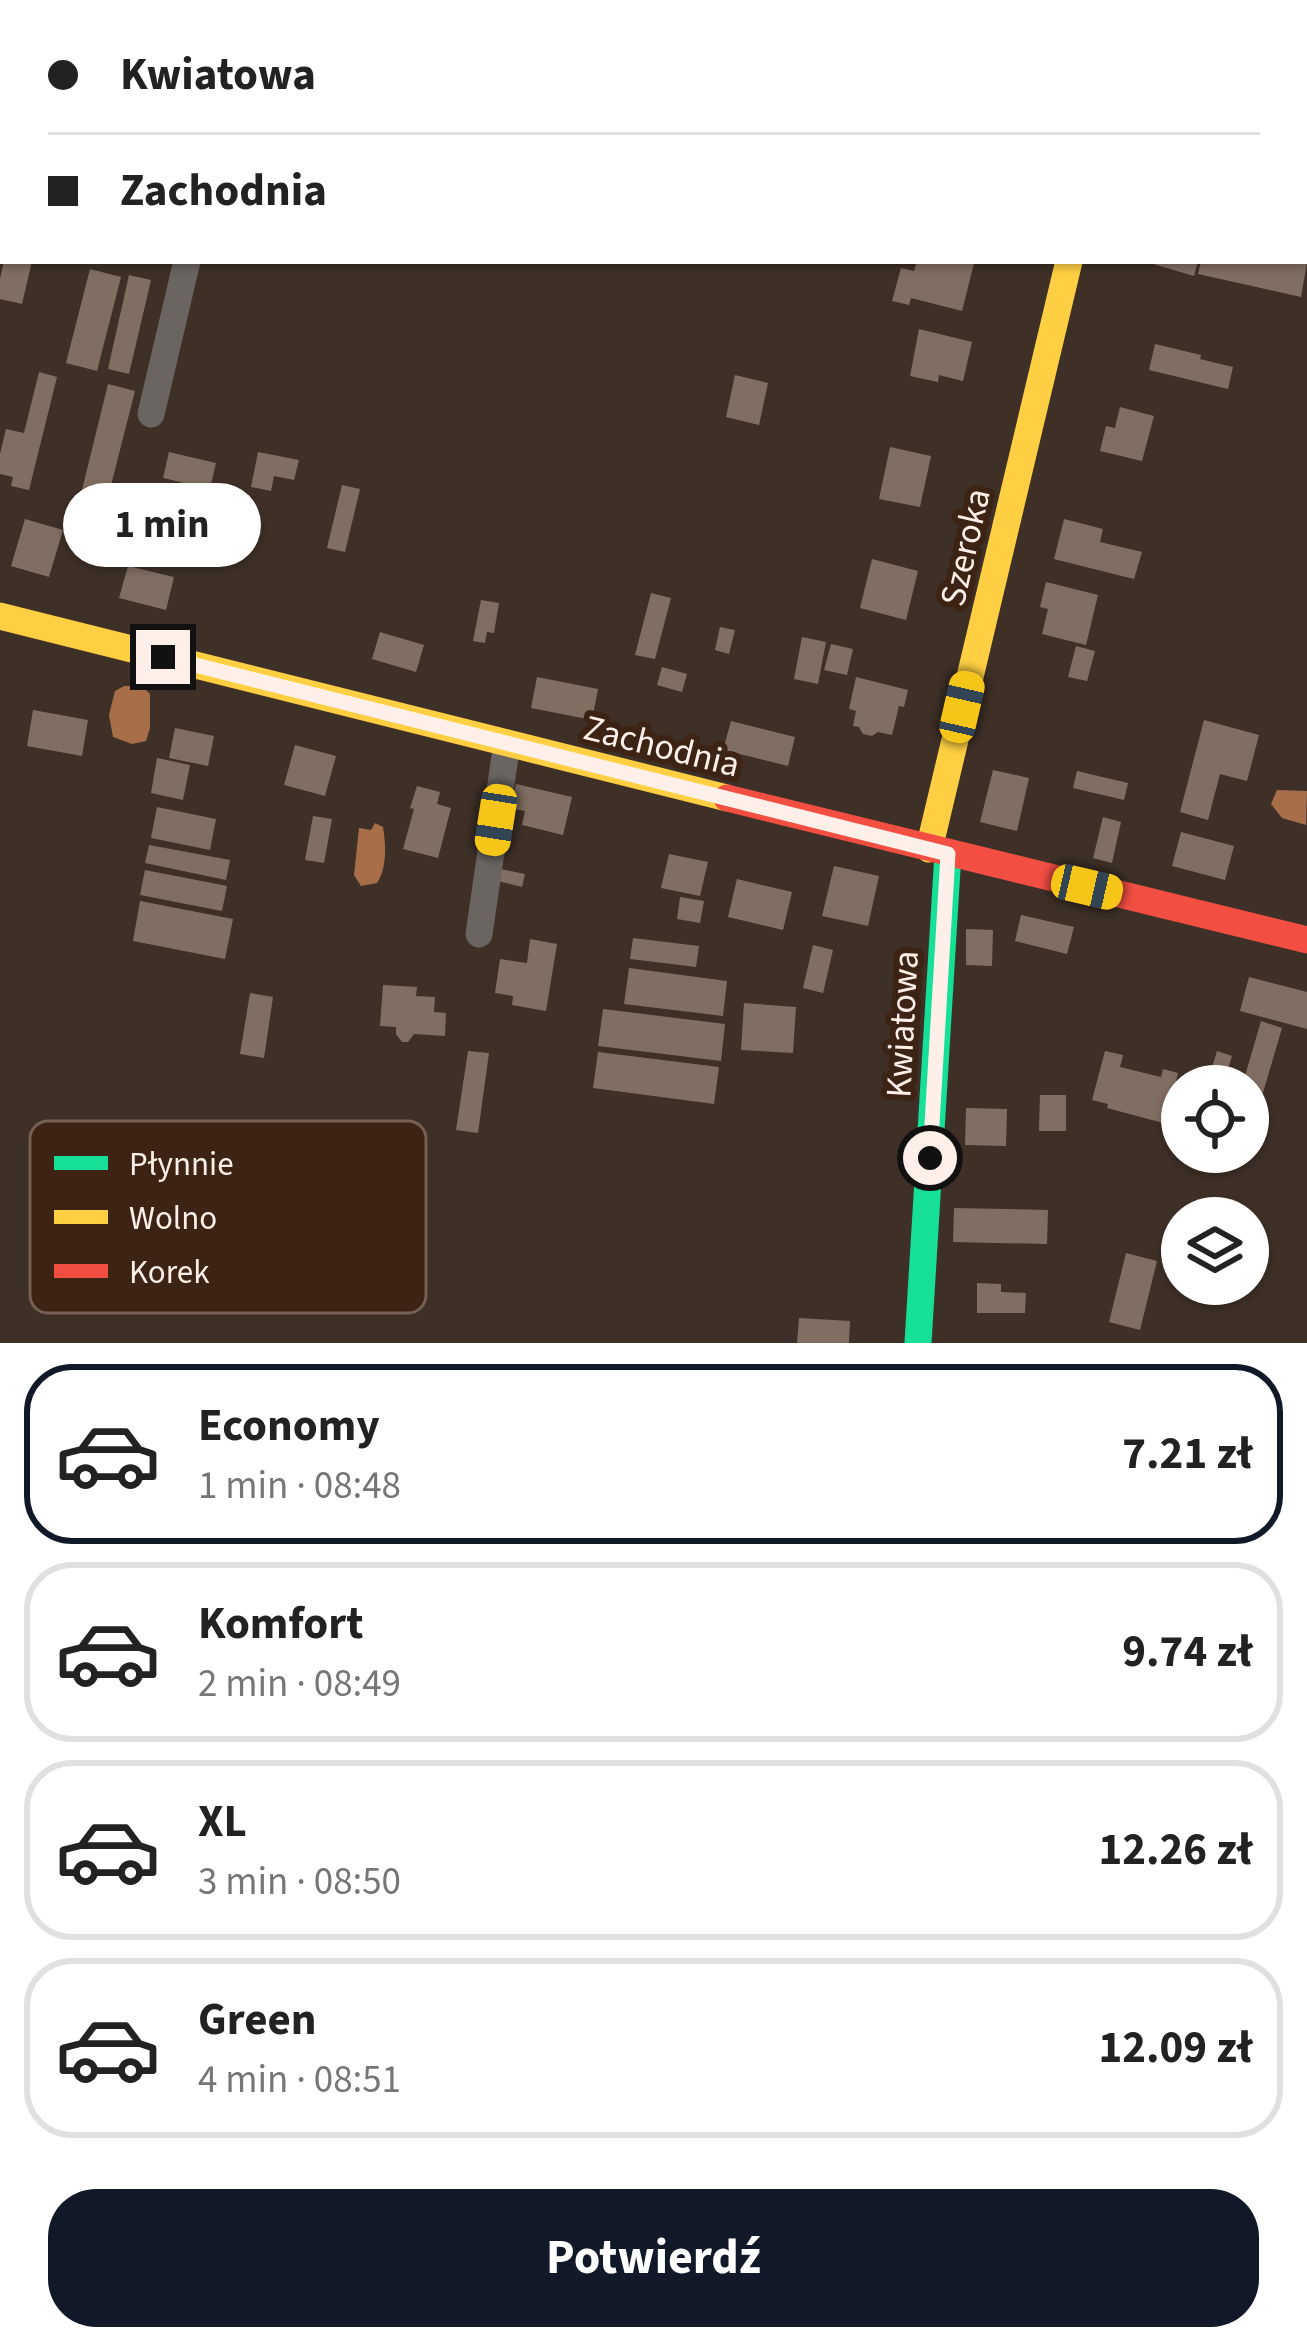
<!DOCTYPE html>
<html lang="pl">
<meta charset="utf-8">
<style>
:root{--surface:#fff;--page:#f6f6f6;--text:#222;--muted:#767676;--line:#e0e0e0;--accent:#111827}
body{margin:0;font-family:"Source Sans 3",sans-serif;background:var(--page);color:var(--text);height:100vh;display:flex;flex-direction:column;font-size:45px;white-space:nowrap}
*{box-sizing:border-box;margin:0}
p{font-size:39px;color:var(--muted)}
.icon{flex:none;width:66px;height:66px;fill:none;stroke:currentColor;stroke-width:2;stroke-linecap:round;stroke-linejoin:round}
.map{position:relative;height:1343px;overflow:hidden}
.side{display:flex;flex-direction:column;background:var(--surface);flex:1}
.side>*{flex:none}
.guide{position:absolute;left:0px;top:0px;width:1308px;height:264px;box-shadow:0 3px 9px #0004;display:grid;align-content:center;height:264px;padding:0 48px;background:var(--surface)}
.tools{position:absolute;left:1161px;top:1065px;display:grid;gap:24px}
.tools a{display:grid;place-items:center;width:108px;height:108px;border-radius:50%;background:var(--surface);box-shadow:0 3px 9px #0004;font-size:60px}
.end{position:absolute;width:54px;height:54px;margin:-27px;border:15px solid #fef0e8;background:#111;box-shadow:0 0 0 6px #111}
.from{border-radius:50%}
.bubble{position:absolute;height:84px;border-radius:42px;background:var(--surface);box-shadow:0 3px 9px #0004;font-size:39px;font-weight:700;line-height:84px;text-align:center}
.car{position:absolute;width:36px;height:72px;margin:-36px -18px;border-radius:15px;box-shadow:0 0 9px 3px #0007;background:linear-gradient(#f5c518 24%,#345 0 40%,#f5c518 0 76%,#345 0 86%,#f5c518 0)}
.guide b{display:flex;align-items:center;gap:42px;height:114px;font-size:45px}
.guide b+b{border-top:3px solid var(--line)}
.guide i{width:30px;height:30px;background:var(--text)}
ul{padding:21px 0 0;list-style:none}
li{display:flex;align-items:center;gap:36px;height:180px;margin:0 24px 18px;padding:0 24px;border:6px solid var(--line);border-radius:48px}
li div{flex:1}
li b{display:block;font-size:45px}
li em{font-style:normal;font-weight:700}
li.selected{border-color:var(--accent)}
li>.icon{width:108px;height:108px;stroke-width:1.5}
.action{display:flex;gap:24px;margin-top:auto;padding:24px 48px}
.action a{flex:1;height:138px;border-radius:48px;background:var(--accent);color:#fff;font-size:48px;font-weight:700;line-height:138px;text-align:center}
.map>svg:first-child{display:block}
</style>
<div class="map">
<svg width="1307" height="1343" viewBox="0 0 1307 1343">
<rect width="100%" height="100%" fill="#3e3027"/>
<path fill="#a86e4a" d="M124,686h18l8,8v34l-4,13 -14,3 -19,-7 -4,-22 6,-24z
M1277,790l30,1 -1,34 -24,-7 -11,-14z
M375,823l8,4c3,17 4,42 -6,56l-16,3 -7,-11 5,-47 12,2z"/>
<path fill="#816e63" d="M4,261h28l-10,43 -22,-5v-20z
M917,261l57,2 -12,48 -51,-13 -2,7 -17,-4 9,-33 13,3z
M1143,261h55l-4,15z
M1201,261l106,1 -6,35 -103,-23z
M90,269l31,8 -24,94 -31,-8z
M129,275l22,5 -22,94 -21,-5z
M919,329l53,13 -9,39 -24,-6 -1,7 -28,-6z
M1155,344l46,11 -1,4 33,8 -5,22 -79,-19z
M39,372l18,5 -28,113 -18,-4 2,-9 -13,-3v-20l6,-25 18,4z
M735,375l33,8 -9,42 -33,-8z
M108,384l27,7 -28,110 -26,-7z
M1120,407l34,9 -12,45 -42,-10 6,-25 9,2z
M890,447l41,9 -11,51 -41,-8z
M169,452l47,11 -6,26 -47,-11z
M258,452l41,8 -5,20 -20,-4 -3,15 -20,-4z
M342,485l18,4 -15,63 -18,-4z
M25,519l38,11 -14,47 -38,-11z
M1064,519l39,10 -3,13 42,10 -8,27 -80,-20z
M872,559l46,12 -12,49 -46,-12z
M128,566l46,11 -8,33 -47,-12z
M1046,582l52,13 -12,50 -44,-11 6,-25 -8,-2z
M651,593l20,5 -16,61 -20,-4z
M481,600l18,3 -5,30 -7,-1 -2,11 -12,-2z
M720,627l15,3 -6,24 -14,-4z
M380,632l44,13 -8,27 -44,-13z
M802,637l24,5 -8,42 -24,-5z
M831,644l22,5 -6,26 -23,-5z
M1076,646l19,5 -8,30 -19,-4z
M662,667l25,7 -5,18 -25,-7z
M537,677l61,12 -6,31 -61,-12z
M856,677l52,13 -4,17 -5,-1 -7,29 -14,-3 -6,4 -9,-2 -4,-7 -6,-1 3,-15 -7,-2z
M33,710l55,10 -6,36 -55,-10z
M1204,720l55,15 -12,46 -27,-7 -12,46 -28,-8z
M731,721l64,16 -7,29 -65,-16z
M175,728l39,8 -6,30 -39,-8z
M295,745l41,11 -11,40 -41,-11z
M157,758l33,7 -7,35 -32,-7z
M993,770l36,8 -12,53 -37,-9z
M1077,771l51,12 -4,17 -51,-12z
M516,784l56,13 -9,38 -41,-10 3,-14 -15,-3z
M417,786l23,6 -3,12 14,4 -13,50 -35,-9 11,-40 -4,-1z
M157,807l59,12 -6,31 -59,-12z
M313,816l19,3 -8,44 -19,-3z
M1103,817l18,5 -9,41 -19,-5z
M1181,832l53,14 -9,34 -53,-14z
M149,845l81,15 -4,20 -81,-17z
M669,854l39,8 -8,34 -39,-8z
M834,866l45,10 -11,50 -46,-10z
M501,869l24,5 -3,13 -24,-6z
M145,870l82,16 -5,25 -82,-16z
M737,879l55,13 -9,38 -55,-13z
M680,897l24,4 -4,22 -23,-4z
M140,901l93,18 -8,40 -92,-18z
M1021,915l53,12 -7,27 -52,-13z
M966,929l27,1 -1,36 -26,-1z
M633,938l66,8 -3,21 -66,-8z
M530,939l27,5 -11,67 -34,-6 1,-9 -18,-3 5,-34 27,4z
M813,945l20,5 -10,43 -20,-5z
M629,968l98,13 -4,35 -99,-12z
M1249,977l58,15v37l-67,-18z
M383,985l34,2 -1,9 19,1 -1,15 12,1 -1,23 -31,-2 -6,8h-6l-6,-8v-7l-16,-1z
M250,993l23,4 -9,61 -24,-4z
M744,1003l52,4 -3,46 -52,-3z
M603,1009l122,15 -4,37 -123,-15z
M1261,1021l21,7 -22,75 -12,-4v-13h-6z
M468,1051l21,2 -11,80 -22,-3z
M1105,1051l18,4 -3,12 41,10 2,-8 15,4 -2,8 6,2v45l-75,-20 1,-4 -16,-4z
M1217,1051l15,5 -9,30 -16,-2z
M598,1052l121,15 -5,37 -121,-16z
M1040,1095h26v36h-27z
M966,1108l41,1 -1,37 -41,-1z
M954,1208l94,2 -1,34 -94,-2z
M1126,1253l31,8 -17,69 -31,-8z
M977,1283l24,1v8l25,1 -1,20h-48z
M799,1318l51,3 -1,22h-52z"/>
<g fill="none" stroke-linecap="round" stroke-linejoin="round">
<path stroke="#6a6561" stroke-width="27" d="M16,3l1,-3
M248,3l1,-3
M1131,3v-3
M0,65l3,-12
M151,414l36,-153
M479,934l28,-191"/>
<path stroke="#16e098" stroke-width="27" d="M918,1343l30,-490"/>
<path stroke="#ffcf43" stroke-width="27" d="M0,616l727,182
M929,849l140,-588"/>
<path stroke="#f24e42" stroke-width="27" d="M727,798l580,142"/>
</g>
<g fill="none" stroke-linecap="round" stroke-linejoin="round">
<path stroke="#fef0e8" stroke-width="15" d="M163,657l785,197 -18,304"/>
</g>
<g text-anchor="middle" stroke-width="12" stroke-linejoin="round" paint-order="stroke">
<g font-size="36" fill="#fef0e8" stroke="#3c2314">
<text transform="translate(964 547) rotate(-77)" y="13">Szeroka</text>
<text transform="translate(662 745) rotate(14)" y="13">Zachodnia</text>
<text transform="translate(901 1024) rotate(-87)" y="13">Kwiatowa</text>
</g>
</g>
<rect x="30" y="1121" width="396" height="192" rx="18" fill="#3c2314" stroke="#766054" stroke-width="3"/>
<rect x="54" y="1156" width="54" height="14" fill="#16e098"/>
<rect x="54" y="1210" width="54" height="14" fill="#ffcf43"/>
<rect x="54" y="1264" width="54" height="14" fill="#f24e42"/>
<g font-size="33" fill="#fef0e8">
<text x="129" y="1175">Płynnie</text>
<text x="129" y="1229">Wolno</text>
<text x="129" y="1283">Korek</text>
</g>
</svg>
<div class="tools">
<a><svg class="icon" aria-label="locate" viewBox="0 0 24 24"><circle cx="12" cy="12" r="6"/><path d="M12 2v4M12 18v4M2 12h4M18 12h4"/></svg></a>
<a><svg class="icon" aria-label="layers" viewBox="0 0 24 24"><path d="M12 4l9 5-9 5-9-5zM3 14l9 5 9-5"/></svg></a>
</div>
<i class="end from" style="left:930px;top:1158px"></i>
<i class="end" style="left:163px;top:657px"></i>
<div class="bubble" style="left:63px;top:483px;width:198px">1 min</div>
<i class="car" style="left:962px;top:707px;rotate:13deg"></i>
<i class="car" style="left:496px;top:820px;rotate:189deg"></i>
<i class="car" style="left:1087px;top:887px;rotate:103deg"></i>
<div class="guide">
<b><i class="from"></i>Kwiatowa</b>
<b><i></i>Zachodnia</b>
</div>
</div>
<section class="side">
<ul>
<li class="selected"><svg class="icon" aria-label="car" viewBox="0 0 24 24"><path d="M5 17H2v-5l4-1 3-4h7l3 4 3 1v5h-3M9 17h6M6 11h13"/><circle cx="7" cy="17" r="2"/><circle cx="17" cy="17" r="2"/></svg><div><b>Economy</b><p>1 min · 08:48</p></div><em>7.21 zł</em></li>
<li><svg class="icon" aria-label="car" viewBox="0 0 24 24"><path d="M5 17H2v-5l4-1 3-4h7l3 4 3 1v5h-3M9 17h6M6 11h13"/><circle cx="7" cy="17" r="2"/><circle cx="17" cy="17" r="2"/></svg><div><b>Komfort</b><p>2 min · 08:49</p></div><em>9.74 zł</em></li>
<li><svg class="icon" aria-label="car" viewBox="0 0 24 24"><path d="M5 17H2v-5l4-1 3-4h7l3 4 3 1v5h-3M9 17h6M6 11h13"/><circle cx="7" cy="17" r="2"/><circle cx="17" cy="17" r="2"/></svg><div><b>XL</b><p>3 min · 08:50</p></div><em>12.26 zł</em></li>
<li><svg class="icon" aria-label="car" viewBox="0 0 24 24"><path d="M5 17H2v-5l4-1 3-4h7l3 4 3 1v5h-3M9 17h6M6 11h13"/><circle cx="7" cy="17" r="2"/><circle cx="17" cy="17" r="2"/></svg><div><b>Green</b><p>4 min · 08:51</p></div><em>12.09 zł</em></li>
</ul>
<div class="action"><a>Potwierdź</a></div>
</section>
